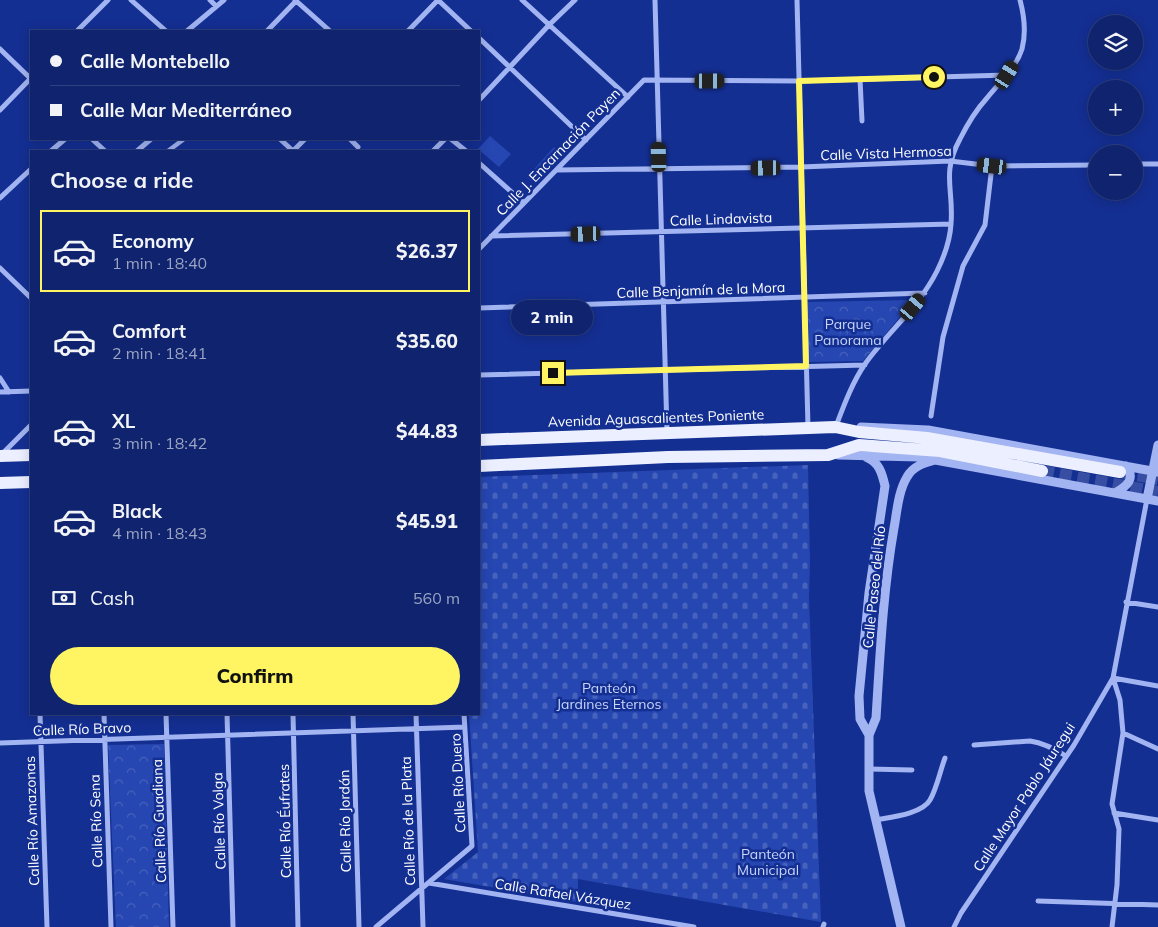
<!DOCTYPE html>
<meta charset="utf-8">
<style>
:root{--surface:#0f236e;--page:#182b73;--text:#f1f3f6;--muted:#9ba4c2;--line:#2f4081;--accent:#fff562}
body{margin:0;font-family:Mulish,sans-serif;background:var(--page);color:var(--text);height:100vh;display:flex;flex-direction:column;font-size:19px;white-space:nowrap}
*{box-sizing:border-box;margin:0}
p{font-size:16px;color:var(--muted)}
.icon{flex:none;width:28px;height:28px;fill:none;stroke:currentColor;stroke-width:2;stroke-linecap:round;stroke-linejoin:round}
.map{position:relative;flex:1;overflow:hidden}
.side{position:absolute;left:30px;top:150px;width:450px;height:565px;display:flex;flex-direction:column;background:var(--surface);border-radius:0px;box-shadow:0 2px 12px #0003,0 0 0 1px var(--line)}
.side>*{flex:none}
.guide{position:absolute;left:30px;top:30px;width:450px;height:110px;border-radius:0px;box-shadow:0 2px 12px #0003,0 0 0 1px var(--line);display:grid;align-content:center;height:110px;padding:0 20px;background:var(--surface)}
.fabs{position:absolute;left:1088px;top:15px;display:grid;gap:10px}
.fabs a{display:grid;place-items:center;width:55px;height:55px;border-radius:50%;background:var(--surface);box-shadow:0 2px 12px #0003,0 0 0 1px var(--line);font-size:25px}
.end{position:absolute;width:22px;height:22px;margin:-11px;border:6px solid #fff562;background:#111;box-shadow:0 0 0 2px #111}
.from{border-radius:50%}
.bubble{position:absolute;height:35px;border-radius:18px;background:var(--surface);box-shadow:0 2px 12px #0003,0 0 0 1px var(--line);font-size:16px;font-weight:800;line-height:35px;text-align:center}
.car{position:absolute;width:15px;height:30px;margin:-15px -8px;border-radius:6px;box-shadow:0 0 4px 1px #0007;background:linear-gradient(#222 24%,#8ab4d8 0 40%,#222 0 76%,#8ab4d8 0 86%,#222 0)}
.guide b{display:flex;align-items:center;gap:18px;height:48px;font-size:19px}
.guide b+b{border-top:1px solid var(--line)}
.guide i{width:12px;height:12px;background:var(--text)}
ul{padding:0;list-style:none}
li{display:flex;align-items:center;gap:15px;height:82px;margin:0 10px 8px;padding:0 10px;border:2px solid transparent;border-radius:0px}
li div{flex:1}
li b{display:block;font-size:19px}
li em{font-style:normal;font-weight:800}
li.on{border-color:var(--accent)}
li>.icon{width:45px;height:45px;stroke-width:1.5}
h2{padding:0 20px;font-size:22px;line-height:60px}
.pay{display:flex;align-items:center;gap:12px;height:55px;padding:0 20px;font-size:19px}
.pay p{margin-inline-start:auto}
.action{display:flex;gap:10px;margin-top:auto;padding:10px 20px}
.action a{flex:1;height:58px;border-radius:30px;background:var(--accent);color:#111;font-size:20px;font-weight:800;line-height:58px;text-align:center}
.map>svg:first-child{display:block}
</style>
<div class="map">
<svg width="1158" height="927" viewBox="0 0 1158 927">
<defs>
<pattern id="forest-crowns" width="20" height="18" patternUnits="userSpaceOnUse" patternTransform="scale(1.25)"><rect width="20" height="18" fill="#2646b1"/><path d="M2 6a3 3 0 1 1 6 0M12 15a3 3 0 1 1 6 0" fill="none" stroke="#4762bd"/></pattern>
<pattern id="cemetery-stones" width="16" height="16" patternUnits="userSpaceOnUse" patternTransform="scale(1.25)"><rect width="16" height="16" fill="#2646b1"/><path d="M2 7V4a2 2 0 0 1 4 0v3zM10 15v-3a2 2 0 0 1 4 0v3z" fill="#4762bd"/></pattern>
</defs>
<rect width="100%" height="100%" fill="#142f92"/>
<path fill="url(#forest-crowns)" d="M554,147l5,6 -28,28 -4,-4z
M914,300l-51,61 -55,1v-60z
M164,744l5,183h-53l-8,-182z"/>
<path fill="url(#cemetery-stones)" d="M808,465l2,98 -1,35 12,324 -243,-43v23l-134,-23 34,-27 -9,-138h10v-237z"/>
<path fill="#2646b1" d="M490,136l21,18 -12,13 -21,-18z"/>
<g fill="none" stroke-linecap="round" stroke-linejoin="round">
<path stroke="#374ea2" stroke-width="12" stroke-dasharray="12 6" stroke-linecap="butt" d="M1042,471l116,21
M1120,472l38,7"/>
<path stroke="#a2b4f1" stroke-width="4.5" d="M168,151l16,-12"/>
<path stroke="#a2b4f1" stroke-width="5" d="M131,0l35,31
M210,0l6,6
M295,0l35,31
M522,0l106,97
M655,0l12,432
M797,0l11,427
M77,31l31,-31
M187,31l37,-31
M267,31l29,-30
M408,31l30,-31 33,31
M479,38l107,102
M0,49l31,30
M860,79l2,42
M480,99l69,-74 26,-25
M0,110l31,-32
M92,139l13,12
M280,139l13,12
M350,139l8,8
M451,139l15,12
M51,151l14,-12
M137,151l14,-12
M293,151l12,-12
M433,151l12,-12
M479,163l45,40
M1134,164h24
M556,170l245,-3 149,-6 42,5 104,-1
M0,198l31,-29
M491,236l460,-12
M479,249l165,-169 155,1 208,-6
M0,268l31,30
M479,308l446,-15
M479,375l386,-10
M0,378l9,14
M0,392l31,-1
M931,416l12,-79 20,-71 22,-41 7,-59
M836,426c8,-21 16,-43 29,-62 23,-32 54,-57 72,-93 7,-14 13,-31 14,-47 3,-35 -10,-50 9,-85 7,-14 16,-29 27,-41 12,-15 29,-30 35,-49 4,-15 2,-34 -2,-49
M2,454l29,-29
M1126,602l32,5
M40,714l7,213
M104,714l7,213
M166,714l7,213
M227,714l6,213
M293,714l5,213
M353,714l6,213
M416,714l7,213
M1123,733l35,16
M0,743l465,-16
M974,745l56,-4c14,2 25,8 36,15
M869,769l43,1
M1114,813l44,7
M875,820c16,-3 47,-6 55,-20 7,-12 10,-29 15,-42
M429,883l265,44
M1038,901l120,4
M376,927l96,-81 -8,-132
M823,927l1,-3
M954,927l7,-14 113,-168 39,-67 45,8
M1112,927l5,-42 2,-56 -7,-25 11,-71 -3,-33 -7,-22 34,-179"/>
<path stroke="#a2b4f1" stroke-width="9" d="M861,427l67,3 230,42
M838,455l81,2 239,44
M866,457c13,5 16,16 19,29l-16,107 -10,103 1,23 9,16
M1115,493c12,-7 21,-14 11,-27
M1147,499l11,-54
M901,927l-32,-136v-56l7,-17c4,-63 7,-127 18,-190 3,-16 4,-36 13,-51 6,-11 17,-14 28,-17"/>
<path stroke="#ecefff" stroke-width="12" d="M479,440l356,-13 24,5 68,6 193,34
M0,456l31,-1
M479,466l189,-9 160,-2 31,-10 81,6 102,20
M0,483l31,-1"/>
</g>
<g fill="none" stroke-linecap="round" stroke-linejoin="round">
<path stroke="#fff562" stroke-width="6" d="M553,373l253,-7 -7,-285 135,-4"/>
</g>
<g text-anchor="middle" stroke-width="5" stroke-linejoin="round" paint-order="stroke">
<g font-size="14" fill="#fff" stroke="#142f92">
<text transform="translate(558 152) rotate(-46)" y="5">Calle J. Encarnación Payen</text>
<text transform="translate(886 153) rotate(-2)" y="5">Calle Vista Hermosa</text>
<text transform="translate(721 219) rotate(-2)" y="5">Calle Lindavista</text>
<text transform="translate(701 290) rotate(-2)" y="5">Calle Benjamín de la Mora</text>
<text transform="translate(656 418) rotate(-2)" y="5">Avenida Aguascalientes Poniente</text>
<text transform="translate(874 587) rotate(-84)" y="5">Calle Paseo del Río</text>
<text transform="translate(82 729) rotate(-2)" y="5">Calle Río Bravo</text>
<text transform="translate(458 783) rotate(-93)" y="5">Calle Río Duero</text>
<text transform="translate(1024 797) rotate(-57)" y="5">Calle Mayor Pablo Jáuregui</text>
<text transform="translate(32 821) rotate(-92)" y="5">Calle Río Amazonas</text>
<text transform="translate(96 821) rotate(-92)" y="5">Calle Río Sena</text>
<text transform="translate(159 821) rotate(-92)" y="5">Calle Río Guadiana</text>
<text transform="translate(219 821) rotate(-92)" y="5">Calle Río Volga</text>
<text transform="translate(285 821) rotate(-91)" y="5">Calle Río Éufrates</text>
<text transform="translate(345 821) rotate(-91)" y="5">Calle Río Jordán</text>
<text transform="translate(408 821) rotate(-92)" y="5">Calle Río de la Plata</text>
<text transform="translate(563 894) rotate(9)" y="5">Calle Rafael Vázquez</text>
</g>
<g font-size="14" fill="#c9d5fc" stroke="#142f92">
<text x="848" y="329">Parque<tspan x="848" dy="16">Panorama</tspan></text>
<text x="609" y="693">Panteón<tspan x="609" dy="16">Jardines Eternos</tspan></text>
<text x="768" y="859">Panteón<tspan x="768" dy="16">Municipal</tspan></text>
</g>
</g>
</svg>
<div class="fabs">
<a><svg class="icon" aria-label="layers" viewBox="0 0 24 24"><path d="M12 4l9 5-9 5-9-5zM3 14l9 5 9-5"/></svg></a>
<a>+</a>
<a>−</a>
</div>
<i class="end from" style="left:934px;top:77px"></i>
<i class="end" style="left:553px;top:373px"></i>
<div class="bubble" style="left:511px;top:300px;width:82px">2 min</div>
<i class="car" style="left:1007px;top:75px;rotate:32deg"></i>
<i class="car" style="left:710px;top:81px;rotate:90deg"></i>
<i class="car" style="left:659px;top:157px;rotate:358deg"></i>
<i class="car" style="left:992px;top:166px;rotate:277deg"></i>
<i class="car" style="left:766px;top:168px;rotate:269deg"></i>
<i class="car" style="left:586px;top:234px;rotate:268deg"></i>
<i class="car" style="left:913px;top:307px;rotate:40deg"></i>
<div class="guide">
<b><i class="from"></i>Calle Montebello</b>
<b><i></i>Calle Mar Mediterráneo</b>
</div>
<section class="side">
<h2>Choose a ride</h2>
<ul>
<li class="on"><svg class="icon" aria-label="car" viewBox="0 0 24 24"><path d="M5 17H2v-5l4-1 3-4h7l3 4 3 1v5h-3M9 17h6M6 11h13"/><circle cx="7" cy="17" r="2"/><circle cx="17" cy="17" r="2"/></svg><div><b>Economy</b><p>1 min · 18:40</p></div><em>$26.37</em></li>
<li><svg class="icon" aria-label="car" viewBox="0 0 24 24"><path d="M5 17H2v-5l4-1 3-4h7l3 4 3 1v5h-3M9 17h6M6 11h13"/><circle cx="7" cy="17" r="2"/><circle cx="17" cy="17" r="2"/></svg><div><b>Comfort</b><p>2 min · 18:41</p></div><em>$35.60</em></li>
<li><svg class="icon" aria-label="car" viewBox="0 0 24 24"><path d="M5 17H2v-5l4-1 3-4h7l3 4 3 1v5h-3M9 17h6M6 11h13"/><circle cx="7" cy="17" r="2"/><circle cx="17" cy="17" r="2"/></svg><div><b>XL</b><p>3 min · 18:42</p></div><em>$44.83</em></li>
<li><svg class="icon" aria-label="car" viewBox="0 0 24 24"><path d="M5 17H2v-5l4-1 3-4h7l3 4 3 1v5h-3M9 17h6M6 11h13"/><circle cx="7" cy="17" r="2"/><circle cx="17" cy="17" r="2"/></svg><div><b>Black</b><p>4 min · 18:43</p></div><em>$45.91</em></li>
</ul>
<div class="pay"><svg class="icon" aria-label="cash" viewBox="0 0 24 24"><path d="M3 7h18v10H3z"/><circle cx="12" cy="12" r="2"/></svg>Cash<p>560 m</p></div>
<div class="action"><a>Confirm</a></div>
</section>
</div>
